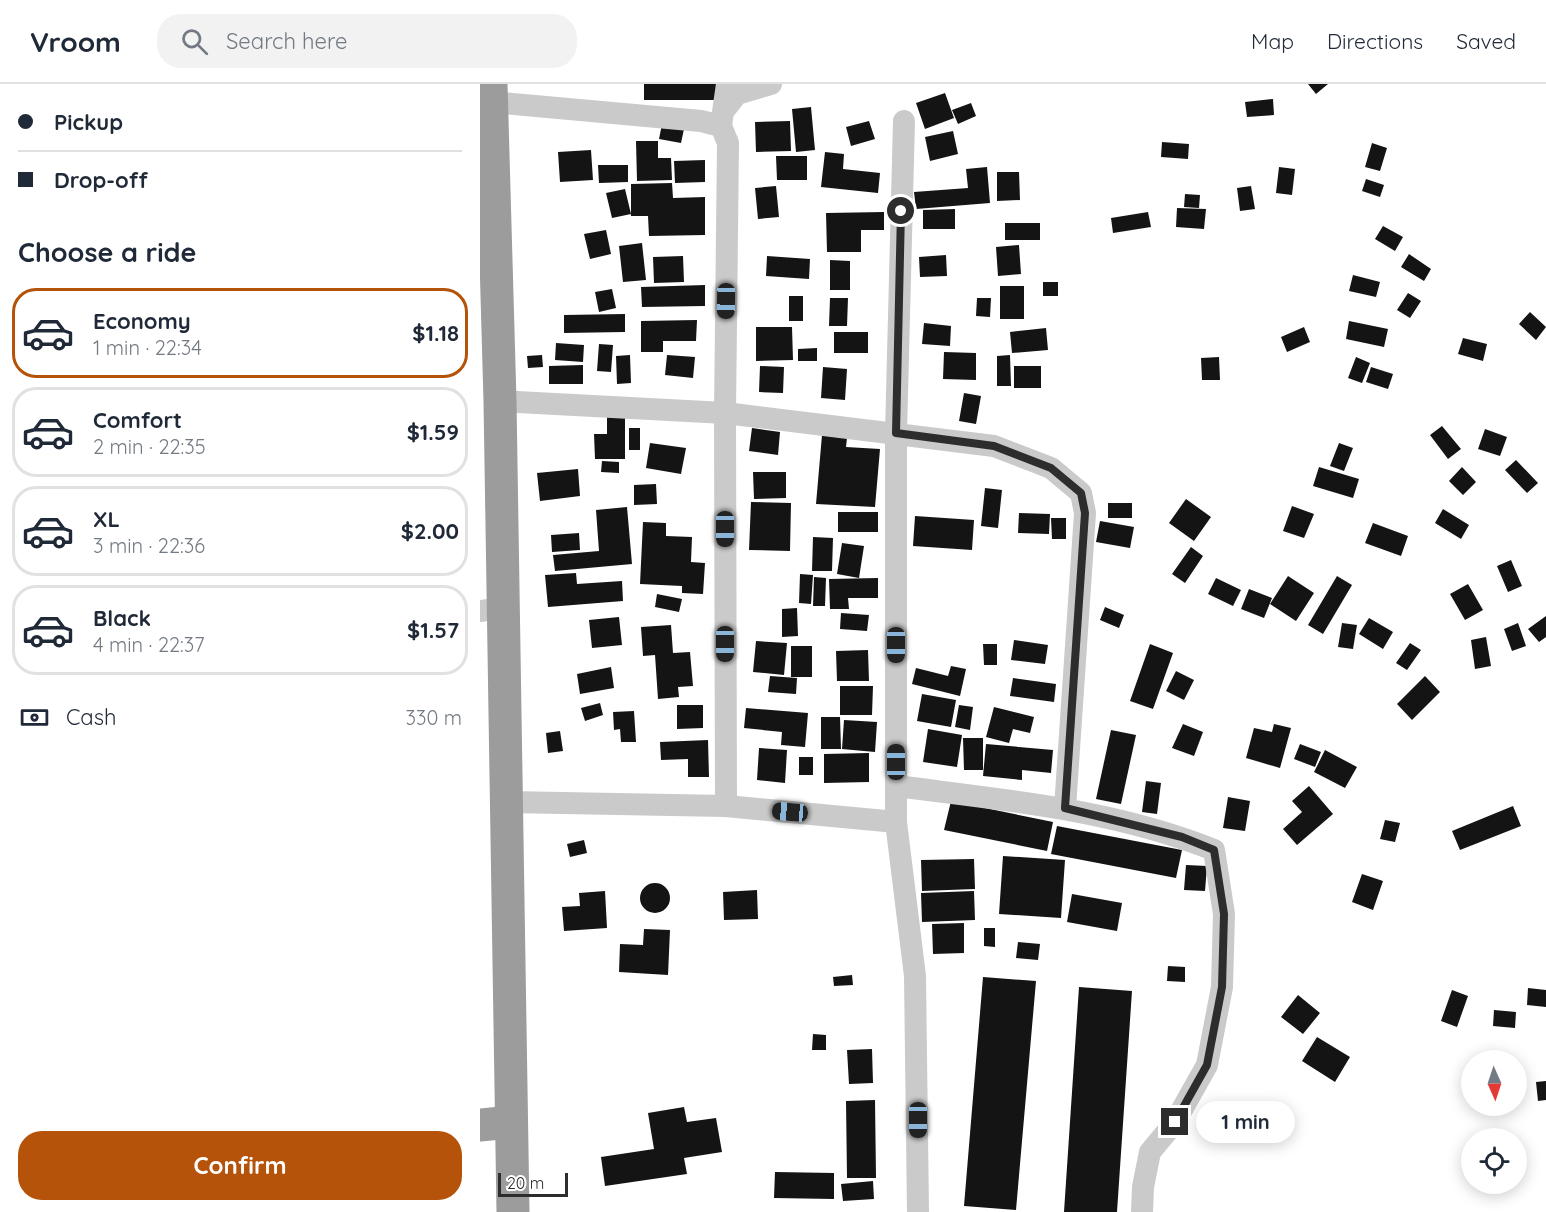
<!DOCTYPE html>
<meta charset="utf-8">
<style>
:root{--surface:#fff;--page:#f2f2f3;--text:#1f2937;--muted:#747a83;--line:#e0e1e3;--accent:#b45309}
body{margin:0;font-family:Quicksand,sans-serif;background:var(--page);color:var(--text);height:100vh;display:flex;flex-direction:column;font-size:22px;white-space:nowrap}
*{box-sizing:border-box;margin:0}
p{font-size:20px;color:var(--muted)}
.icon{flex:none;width:33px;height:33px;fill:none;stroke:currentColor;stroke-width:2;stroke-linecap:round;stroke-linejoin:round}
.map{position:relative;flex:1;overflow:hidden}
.details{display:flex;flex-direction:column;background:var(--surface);width:480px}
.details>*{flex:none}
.hud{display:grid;align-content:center;height:132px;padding:0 18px;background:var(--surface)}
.needle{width:39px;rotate:177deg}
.buttons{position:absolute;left:981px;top:966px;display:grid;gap:12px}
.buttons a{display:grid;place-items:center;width:66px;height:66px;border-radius:50%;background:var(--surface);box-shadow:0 3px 15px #0003;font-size:30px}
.scale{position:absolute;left:18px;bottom:15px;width:70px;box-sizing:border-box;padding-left:6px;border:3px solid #2d2d2d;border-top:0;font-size:16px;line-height:21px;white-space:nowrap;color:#2d2d2d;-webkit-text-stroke:4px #fff;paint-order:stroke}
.end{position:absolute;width:27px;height:27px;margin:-14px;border:8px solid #2d2d2d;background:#fff;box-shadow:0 0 0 3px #fff}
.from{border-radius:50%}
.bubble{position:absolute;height:42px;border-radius:21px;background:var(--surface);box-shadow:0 3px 15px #0003;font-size:20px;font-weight:700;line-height:42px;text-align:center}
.car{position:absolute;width:18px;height:36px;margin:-18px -9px;border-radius:8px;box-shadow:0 0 4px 2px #0007;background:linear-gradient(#222 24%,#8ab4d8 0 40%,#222 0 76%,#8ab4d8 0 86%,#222 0)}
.hud b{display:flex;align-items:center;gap:21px;height:57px;font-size:22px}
.hud b+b{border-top:2px solid var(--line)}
.hud i{width:15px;height:15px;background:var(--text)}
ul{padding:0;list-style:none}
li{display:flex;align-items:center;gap:18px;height:90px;margin:0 12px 9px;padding:0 6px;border:3px solid var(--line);border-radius:24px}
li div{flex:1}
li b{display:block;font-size:22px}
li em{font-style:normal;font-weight:700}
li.selected{border-color:var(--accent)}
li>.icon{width:54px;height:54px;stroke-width:1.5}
h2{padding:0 18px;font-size:27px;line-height:72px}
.pay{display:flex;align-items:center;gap:15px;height:66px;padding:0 18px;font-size:22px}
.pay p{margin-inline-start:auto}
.button{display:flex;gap:12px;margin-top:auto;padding:12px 18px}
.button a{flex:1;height:69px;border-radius:24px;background:var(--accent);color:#fff;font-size:24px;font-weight:700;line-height:69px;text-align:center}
header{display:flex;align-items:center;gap:36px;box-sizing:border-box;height:84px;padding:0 30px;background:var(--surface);border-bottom:2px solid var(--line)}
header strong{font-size:28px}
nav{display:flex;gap:33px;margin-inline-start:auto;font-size:21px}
.search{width:420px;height:54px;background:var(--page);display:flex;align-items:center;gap:15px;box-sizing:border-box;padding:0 21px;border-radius:24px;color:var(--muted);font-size:22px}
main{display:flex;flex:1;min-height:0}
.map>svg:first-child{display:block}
</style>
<header>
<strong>Vroom</strong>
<div class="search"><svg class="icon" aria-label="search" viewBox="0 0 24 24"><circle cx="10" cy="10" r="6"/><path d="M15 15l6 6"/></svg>Search here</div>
<nav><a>Map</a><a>Directions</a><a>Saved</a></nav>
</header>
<main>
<section class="details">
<div class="hud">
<b><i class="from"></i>Pickup</b>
<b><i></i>Drop-off</b>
</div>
<h2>Choose a ride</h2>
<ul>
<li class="selected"><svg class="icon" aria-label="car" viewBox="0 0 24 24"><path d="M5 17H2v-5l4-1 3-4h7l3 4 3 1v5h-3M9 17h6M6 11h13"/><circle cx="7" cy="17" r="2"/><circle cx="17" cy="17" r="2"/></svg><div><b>Economy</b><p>1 min · 22:34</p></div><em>$1.18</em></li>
<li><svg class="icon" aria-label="car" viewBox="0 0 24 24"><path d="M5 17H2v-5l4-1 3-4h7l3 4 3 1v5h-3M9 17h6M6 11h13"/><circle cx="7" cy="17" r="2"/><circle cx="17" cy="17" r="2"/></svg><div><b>Comfort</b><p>2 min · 22:35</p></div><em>$1.59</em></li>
<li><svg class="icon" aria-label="car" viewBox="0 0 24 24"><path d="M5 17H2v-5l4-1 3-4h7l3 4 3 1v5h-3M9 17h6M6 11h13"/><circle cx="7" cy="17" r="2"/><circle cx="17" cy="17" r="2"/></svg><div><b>XL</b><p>3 min · 22:36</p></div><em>$2.00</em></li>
<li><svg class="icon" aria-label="car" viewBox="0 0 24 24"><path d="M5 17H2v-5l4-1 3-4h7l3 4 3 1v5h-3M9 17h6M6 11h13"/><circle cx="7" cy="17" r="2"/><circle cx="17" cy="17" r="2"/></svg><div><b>Black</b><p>4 min · 22:37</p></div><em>$1.57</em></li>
</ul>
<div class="pay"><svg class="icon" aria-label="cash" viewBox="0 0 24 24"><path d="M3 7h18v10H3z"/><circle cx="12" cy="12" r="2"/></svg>Cash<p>330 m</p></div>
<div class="button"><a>Confirm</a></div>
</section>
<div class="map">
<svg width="1066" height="1128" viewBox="0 0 1066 1128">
<rect width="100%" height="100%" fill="#fff"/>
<path fill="#141414" d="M164,0h75v16h-75z
M828,0h20l-12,10z
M465,9l9,25 -29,11 -9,-26z
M793,15l1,16 -27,2 -2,-15z
M491,19l5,13 -18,8 -6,-14z
M331,23l4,43 -19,2 -4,-43z
M310,37l1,30 -35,1 -1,-30z
M389,37l6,18 -24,7 -5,-19z
M182,40l22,5 -3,14 -22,-4z
M473,47l5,23 -28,7 -5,-24z
M156,57h22v17h13l1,22 -35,1z
M682,58l27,2 -1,15 -27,-2z
M892,59l15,5 -7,23 -15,-4z
M111,66l2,30 -33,2 -2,-30z
M345,68l19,2 -1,15 37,4 -2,20 -57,-6z
M296,72h31v24h-30z
M225,76v22l-30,1 -1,-22z
M118,81h30v17l-29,1z
M507,83l3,36 -74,6 -2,-17 54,-4 -2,-19z
M799,83l16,2 -3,26 -16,-2z
M517,88h22l1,28 -23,1z
M886,95l18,6 -4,12 -18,-6z
M192,99l1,15 32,-1v38l-56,1 -1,-20h-17v-32z
M296,102l3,31 -21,2 -3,-31z
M771,102l4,23 -15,2 -3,-23z
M145,105l6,25 -19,4 -6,-25z
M705,110l15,1 -1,13 -15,-1z
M697,124l29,1 -2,20 -28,-2z
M475,125v20h-32v-19z
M404,128v18h-23v22h-34l-1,-39z
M668,128l3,15 -38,6 -2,-15z
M525,139h35v17h-35z
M903,142l20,11 -8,14 -20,-12z
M126,146l5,24 -21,5 -6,-25z
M162,159l4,37 -23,2 -4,-36z
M539,161l2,29 -23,2 -2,-29z
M929,170l22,15 -7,12 -23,-14z
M466,171l1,21 -27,1 -1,-20z
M203,172l1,26 -30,1 -1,-26z
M287,172l43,3 -1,20 -43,-3z
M350,176l20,1v29h-20z
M873,191l27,7 -4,15 -27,-6z
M563,198h15v14h-15z
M225,201v21l-63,1 -1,-20z
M520,202h24v33h-24z
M132,205l4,19 -17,4 -4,-20z
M928,209l13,8 -11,17 -13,-8z
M309,212h14v25h-14z
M350,214h18l-1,28h-18z
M497,214h14l-1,19 -14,-1z
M1050,228l16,15 -10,13 -17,-16z
M145,230v18l-61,1v-18z
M217,236l-1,21h-33v11h-22v-31z
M869,237l39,8 -4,18 -38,-8z
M444,239l27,3 -1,20 -28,-2z
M276,243h36l1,33 -37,1z
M824,243l6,15 -23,10 -6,-15z
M566,244l2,22 -36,3 -2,-21z
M354,248h34v21h-34z
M983,254l24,6 -4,17 -25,-7z
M76,259l28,2 -1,17 -28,-2z
M119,260l14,1 -2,27 -14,-1z
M337,264v13h-19v-12z
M464,268l32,1v27l-33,-1z
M62,271l1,12 -15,1 -1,-12z
M150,271l1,28 -14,1 -1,-28z
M187,271l28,2 -2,21 -28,-3z
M530,271l1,31h-14v-30z
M739,273l1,23h-18l-1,-22z
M876,273l14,6 -8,20 -14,-5z
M103,281v19h-34v-18z
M280,282l24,1 -1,26 -24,-1z
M534,282h27v22h-27z
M343,283l24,2 -2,31 -24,-2z
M891,283l22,7 -5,15 -22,-7z
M484,309l17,3 -5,28 -17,-3z
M127,329h18v46h-30l-1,-25h13z
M962,342l19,23 -13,10 -18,-24z
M149,344h11v22h-11z
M272,344l28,4 -2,23 -29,-4z
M1005,345l22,8 -7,19 -22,-7z
M342,351l25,3 -1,9 34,2 -5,58 -59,-3z
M170,359l36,5 -5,26 -35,-6z
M859,359l14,5 -9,23 -14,-5z
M1036,376l22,23 -11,10 -22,-23z
M122,377l17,1v11l-18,-1z
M839,383l40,12 -6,19 -40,-12z
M982,383l14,15 -13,13 -14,-14z
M98,385l2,27 -40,5 -3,-28z
M273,388h33v26l-32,1z
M176,400l1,20 -23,1v-20z
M505,404l17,2 -4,38 -17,-2z
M706,415l25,18 -17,24 -25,-18z
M271,418l40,1 -1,48 -41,-1z
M628,419h24v15h-24z
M812,422l22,8 -10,24 -21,-7z
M147,423l5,57 -77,7 -2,-16 46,-4 -3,-41z
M963,425l26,16 -8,14 -26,-16z
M358,428h40v20h-40z
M539,429l31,1 -1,20 -31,-1z
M435,432l59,4 -2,30 -59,-4z
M571,434h15v21h-14z
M620,437l34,6 -4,21 -34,-6z
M163,438l23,1v13l26,1 -1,25 14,1 -2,31 -21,-1v-7l-42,-2z
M893,439l35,13 -7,20 -36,-13z
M99,449l1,17 -28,2 -1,-17z
M333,453l20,1 -1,33h-20z
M362,459l22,3 -5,32 -22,-4z
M711,463l12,9 -18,27 -13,-9z
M1031,476l11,26 -14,6 -11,-26z
M96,489l1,11 45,-3 1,20 -75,6 -3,-32z
M320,490l13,1 -2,29 -12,-1z
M808,492l26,17 -18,28 -26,-17z
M857,492l15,9 -29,49 -15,-9z
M334,493l12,1 -1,28h-12z
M398,494v20h-30l1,11h-19l-1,-30z
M736,494l25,12 -8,16 -25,-12z
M988,500l15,26 -18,10 -15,-26z
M769,505l23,9 -8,20 -23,-9z
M177,510l25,5 -3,13 -24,-5z
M625,523l19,8 -5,13 -19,-8z
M317,524l1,28 -16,1v-28z
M361,529l28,2 -2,16 -27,-2z
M1066,532v21l-7,5 -11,-13z
M139,533l3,28 -30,3 -3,-28z
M889,534l24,14 -10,17 -24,-15z
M862,539l15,2 -4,24 -15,-2z
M1038,539l8,23 -14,5 -8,-22z
M191,541l2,28 17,-1 3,34 -15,1 1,10 -21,2 -3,-44 -12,1 -2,-29z
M1006,553l5,29 -16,3 -4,-29z
M534,556l34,5 -3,19 -34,-4z
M276,557l31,2 -3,32 -31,-3z
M930,559l11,7 -14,20 -11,-7z
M503,560h14v21h-13z
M670,560l23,9 -20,56 -23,-8z
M311,562h21v31h-21z
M388,566l1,31h-32l-1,-30z
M471,582l15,3 -6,27 -48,-12 4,-16 32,8z
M131,583l3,21 -34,6 -3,-20z
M696,587l18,9 -10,20 -18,-9z
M290,592l27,2 -1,16 -28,-2z
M945,592l15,16 -28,28 -15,-16z
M533,594l43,6 -2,18 -44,-6z
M360,602h33l-1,29h-32z
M442,610l34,6 -5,27 -34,-6z
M120,619l3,12 -18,6 -4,-13z
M197,621h26v23l-26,1z
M479,621l14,2 -3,23 -15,-3z
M514,623l40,10 -4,16 -17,-4 -4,14 -23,-6z
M266,624l62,5 -3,34 -24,-2 1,-13 -38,-4z
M154,627l2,31h-15l-1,-13 -6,1 -1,-18z
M341,633h19l1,32h-20z
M364,636l33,2 -2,30 -33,-3z
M703,640l20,8 -9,24 -22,-8z
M794,640l17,4 -11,40 -34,-10 8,-30 18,4z
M448,645l34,6 -5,32 -34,-5z
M631,646l25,5 -15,69 -25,-5z
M80,647l3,20 -15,2 -2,-20z
M483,654h20v32h-19z
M228,656l1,37h-21v-18l-27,1 -1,-18z
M506,660l67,6 -2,23 -29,-3v10l-39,-4z
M820,660l21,8 -6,15 -21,-8z
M279,664l28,2 -2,33 -28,-3z
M845,666l32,17 -12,21 -31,-16z
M389,669v29l-45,1v-29z
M319,673h14v18h-14z
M666,697l15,2 -4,31 -15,-2z
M829,702l24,28 -36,31 -14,-16 19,-17 -10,-11z
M748,713l22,4 -5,30 -22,-3z
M471,717l102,21 -6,29 -103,-21z
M1033,722l8,20 -61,24 -8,-19z
M905,736l15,3 -5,19 -15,-3z
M577,742l125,24 -6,28 -125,-24z
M104,756l3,13 -17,4 -3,-13z
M523,772l62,4 -4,58 -62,-4z
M494,775l1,30 -53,2 -1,-31z
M706,781l21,1 -2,25 -21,-1z
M882,790l21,7 -10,29 -21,-8z
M160 814a15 15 0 1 1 30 0a15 15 0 1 1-30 0Z
M277,806l1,29 -34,1 -1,-28z
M125,807l2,37 -43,3 -2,-24 18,-1 -1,-13z
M494,807l1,29 -53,2 -1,-29z
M592,810l50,9 -5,28 -50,-9z
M484,839v30l-31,1 -1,-30z
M504,844h11v19l-11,-1z
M164,845l26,1 -2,45 -49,-3 1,-28 23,1z
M538,858l22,2 -2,16 -22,-2z
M688,882l17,1v15l-18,-1z
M372,891l1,10 -19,1 -1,-9z
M503,893l53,4 -20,229 -52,-4z
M599,903l53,4 -15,221h-53z
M1048,904l18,2v17l-19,-2z
M972,906l16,6 -11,31 -16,-6z
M818,911l22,18 -17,21 -22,-17z
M1014,926l22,2 -1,16 -22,-2z
M333,950l13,1v15h-14z
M837,953l33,20 -15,25 -33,-21z
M392,965l1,34 -24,1 -2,-34z
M1066,997v19l-8,1 -2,-19z
M395,1016l1,78h-29l-1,-77z
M204,1023l3,15 29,-4 6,34 -38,6 3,16 -82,12 -4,-29 53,-8 -6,-36z
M295,1088l59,1v26l-60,-1z
M393,1097l1,18 -31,2 -2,-17z"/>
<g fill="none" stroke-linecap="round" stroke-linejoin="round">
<path stroke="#cacaca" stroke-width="22" d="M11,18l210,19 20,5
M246,24l11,-14 34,-10
M20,317l225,12 269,33 57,22 30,25 4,20 -20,295
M0,527l22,-3
M416,702c107,14 216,23 318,64l10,64 -2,73 -15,78 -32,57 -25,30 -7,35 -1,25
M25,718l221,4 170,16v-389l8,-312
M246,722l-1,-393 3,-270 -7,-17 6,-42
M416,738l19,154 3,236"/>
<path stroke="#9c9c9c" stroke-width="33" d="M11,0l9,317 13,811
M0,1041l31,-3"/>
</g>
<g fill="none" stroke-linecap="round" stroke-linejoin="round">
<path stroke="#2d2d2d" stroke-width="8" d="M421,127l-5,222 98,13 57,22 30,25 4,20 -20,295 117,29 32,13 10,64 -2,73 -15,78 -32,57"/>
</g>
</svg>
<div class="buttons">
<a><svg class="needle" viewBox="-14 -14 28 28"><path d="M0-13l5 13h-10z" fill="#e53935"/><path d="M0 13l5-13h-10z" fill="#747a83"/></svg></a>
<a><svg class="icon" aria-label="locate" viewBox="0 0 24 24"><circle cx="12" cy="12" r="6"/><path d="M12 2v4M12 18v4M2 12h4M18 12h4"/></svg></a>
</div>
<div class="scale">20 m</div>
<i class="end from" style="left:421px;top:127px"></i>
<i class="end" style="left:695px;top:1038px"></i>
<div class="bubble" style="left:716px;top:1017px;width:99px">1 min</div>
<i class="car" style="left:246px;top:217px;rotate:181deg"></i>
<i class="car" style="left:245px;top:445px;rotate:180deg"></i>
<i class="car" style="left:245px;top:560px;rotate:180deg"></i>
<i class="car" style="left:416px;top:561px;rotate:180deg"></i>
<i class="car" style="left:416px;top:678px;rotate:0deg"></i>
<i class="car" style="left:310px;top:728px;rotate:275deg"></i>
<i class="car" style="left:438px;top:1036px;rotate:180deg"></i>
</div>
</main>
